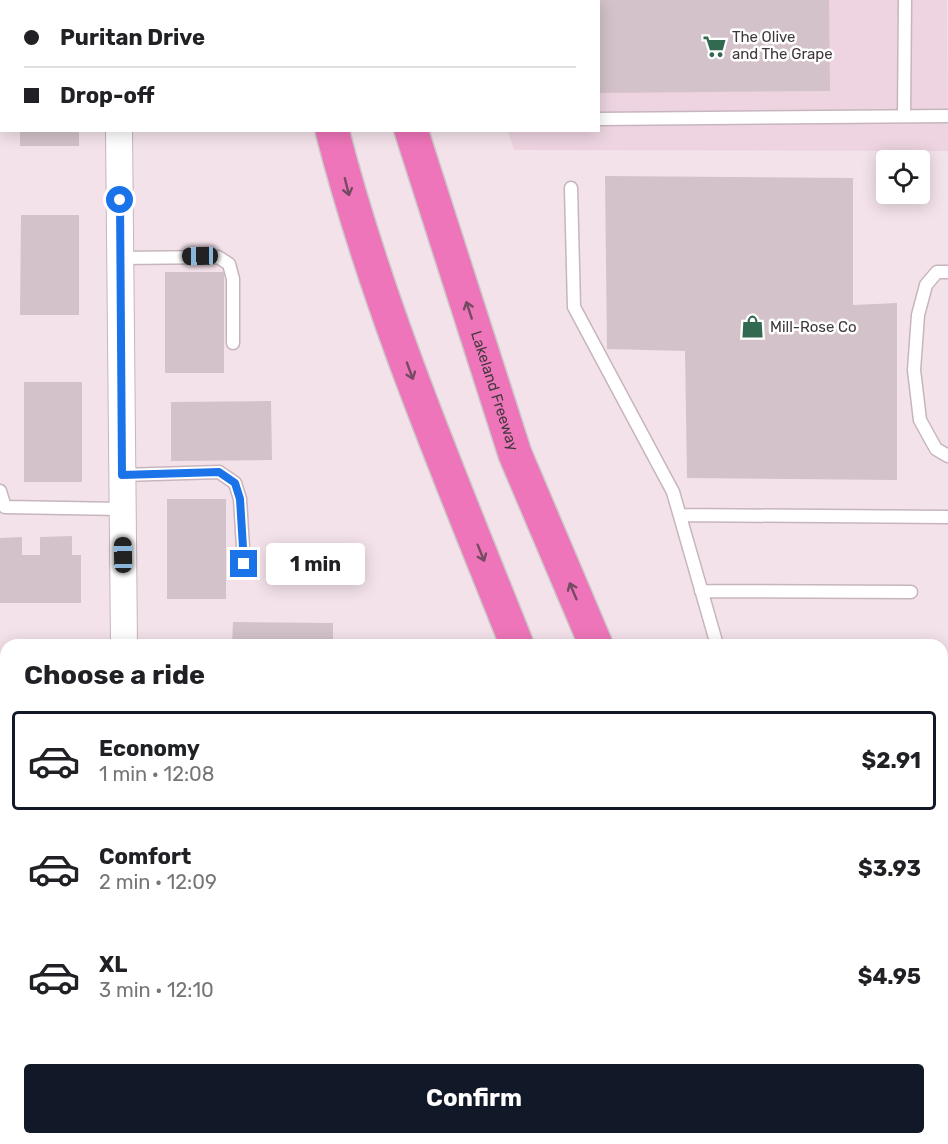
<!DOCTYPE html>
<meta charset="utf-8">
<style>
:root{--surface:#fff;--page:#f2f2f2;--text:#202124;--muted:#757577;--line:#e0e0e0;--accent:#111827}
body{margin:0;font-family:Rubik,sans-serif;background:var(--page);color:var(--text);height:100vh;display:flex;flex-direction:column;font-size:22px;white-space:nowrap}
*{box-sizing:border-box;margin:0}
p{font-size:20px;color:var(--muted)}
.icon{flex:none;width:33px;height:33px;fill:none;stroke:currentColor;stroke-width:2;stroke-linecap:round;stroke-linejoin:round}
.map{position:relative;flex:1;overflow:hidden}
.panel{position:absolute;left:0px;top:639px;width:948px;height:506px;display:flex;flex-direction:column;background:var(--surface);border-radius:18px 18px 0 0;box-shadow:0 3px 15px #0003}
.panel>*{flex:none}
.top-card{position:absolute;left:0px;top:0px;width:600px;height:132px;box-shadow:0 3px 15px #0003;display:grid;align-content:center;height:132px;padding:0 24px;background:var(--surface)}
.buttons{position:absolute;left:876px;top:150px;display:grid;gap:12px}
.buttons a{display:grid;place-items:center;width:54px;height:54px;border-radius:6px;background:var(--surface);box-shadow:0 3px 15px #0003;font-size:30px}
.end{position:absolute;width:27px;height:27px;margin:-14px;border:8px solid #1a73e8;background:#fff;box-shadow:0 0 0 3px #fff}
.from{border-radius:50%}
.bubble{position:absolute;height:42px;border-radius:6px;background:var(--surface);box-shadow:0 3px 15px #0003;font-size:20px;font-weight:700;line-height:42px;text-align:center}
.car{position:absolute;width:18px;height:36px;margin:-18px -9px;border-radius:8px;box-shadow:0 0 4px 2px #0007;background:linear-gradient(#222 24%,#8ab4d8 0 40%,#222 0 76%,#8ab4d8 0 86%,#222 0)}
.top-card b{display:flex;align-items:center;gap:21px;height:57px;font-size:22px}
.top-card b+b{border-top:2px solid var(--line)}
.top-card i{width:15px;height:15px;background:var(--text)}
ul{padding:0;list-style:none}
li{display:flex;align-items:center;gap:18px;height:99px;margin:0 12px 9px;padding:0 12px;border:3px solid transparent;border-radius:6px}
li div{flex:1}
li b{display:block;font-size:22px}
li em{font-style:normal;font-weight:700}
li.active{border-color:var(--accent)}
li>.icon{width:54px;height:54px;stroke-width:1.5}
h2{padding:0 24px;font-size:27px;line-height:72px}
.button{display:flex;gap:12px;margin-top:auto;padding:12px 24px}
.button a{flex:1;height:69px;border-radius:6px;background:var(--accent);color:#fff;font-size:24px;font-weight:700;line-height:69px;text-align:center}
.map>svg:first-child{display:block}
</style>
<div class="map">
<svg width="948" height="1144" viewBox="0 0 948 1144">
<rect width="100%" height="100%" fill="#f4e2ea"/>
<path fill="#edd4e0" d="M474,0h473l1,151 -434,-1 -6,-19 90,-1v-128z"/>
<path fill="#d4c2ca" d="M598,0h231l1,91 -232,2z
M20,130h59v16h-59z
M605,176l248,2v127l44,-2v177l-210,-2 -2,-127 -78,-2z
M21,215h58v100h-59z
M165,272h59v101h-59z
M24,382h58v100h-58z
M271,401l1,59 -101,1v-59z
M167,499h59v100h-59z
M72,536v19h9v48h-81v-65l22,-1v18h18v-18z
M233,622l100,1v22h-101z
M3,1040l3,1v67l-6,-1v-54z
M194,1138l17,3 1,-3h29l20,5 -68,1z
M297,1138h58v6h-58z
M459,1138h74l5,6h-82l-1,-2z"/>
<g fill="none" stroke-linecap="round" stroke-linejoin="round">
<defs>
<path id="lane" d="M507,0l1,2
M0,22l2,-1
M904,116l1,-116
M598,119l350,-3
M571,188l3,119 99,185 44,153
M120,258l98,-1 11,7 4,15v64
M948,272h-11l-11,13 -8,30 -4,55 6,50 16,29 12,7
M122,475l97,-3 16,11 5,16 4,64
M0,491l5,16 117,2
M680,515l268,2
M701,591l210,1
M942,775l6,-1
M942,1015l6,-1
M430,1144l-2,-1 4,-5"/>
<path id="street" d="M119,0v2
M119,130l5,515
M0,994h6
M129,1138v6
M594,1138l3,6"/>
<g id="highway">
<path d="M299,0v2"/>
<path d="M369,0v2"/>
<path d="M332,130c45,176 118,346 185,515"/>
<path id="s1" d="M411,130l104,324 81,191"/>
<path d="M756,1138l3,6"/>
<path d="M839,1138l4,6"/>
</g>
</defs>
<use href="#lane" stroke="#c7b5bd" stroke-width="15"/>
<use href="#street" stroke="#c7b5bd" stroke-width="28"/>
<use href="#highway" stroke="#cac8c8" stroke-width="36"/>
<use href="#lane" stroke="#fff" stroke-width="12"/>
<use href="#street" stroke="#fff" stroke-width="26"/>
<use href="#highway" stroke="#ef75ba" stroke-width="33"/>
</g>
<defs><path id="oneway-shaft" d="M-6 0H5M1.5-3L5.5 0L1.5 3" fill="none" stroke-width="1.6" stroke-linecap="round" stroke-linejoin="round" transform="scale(1.5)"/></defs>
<g stroke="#754b62">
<use href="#oneway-shaft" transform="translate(347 187) rotate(76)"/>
<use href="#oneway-shaft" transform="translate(469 310) rotate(-108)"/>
<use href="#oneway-shaft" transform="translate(410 371) rotate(70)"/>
<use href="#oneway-shaft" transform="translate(481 553) rotate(68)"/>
<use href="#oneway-shaft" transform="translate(573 591) rotate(-113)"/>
</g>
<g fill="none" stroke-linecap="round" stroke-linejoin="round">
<path stroke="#1a73e8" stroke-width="8" d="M120,200l2,275 97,-3 16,11 5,16 4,65"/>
</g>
<defs>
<symbol id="supermarket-bare" viewBox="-9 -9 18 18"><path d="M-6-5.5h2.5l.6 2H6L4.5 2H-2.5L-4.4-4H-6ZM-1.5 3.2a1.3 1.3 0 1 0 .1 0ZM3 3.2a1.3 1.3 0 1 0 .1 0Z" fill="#316951" stroke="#fff" stroke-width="2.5" paint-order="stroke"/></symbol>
<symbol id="shop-bare" viewBox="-9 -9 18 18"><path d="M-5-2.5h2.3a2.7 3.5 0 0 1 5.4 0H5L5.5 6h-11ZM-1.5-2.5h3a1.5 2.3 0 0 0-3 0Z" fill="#316951" stroke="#fff" stroke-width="2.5" paint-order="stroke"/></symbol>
</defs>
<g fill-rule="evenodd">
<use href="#supermarket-bare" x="698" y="30" width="33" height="33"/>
<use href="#shop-bare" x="736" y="310" width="33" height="33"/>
</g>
<g text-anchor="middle" stroke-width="5" stroke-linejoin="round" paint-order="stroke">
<g font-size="15" fill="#40393c" stroke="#fff" text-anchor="start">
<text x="732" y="42">The Olive<tspan x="732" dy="17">and The Grape</tspan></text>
<text x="770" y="332">Mill-Rose Co</text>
</g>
<g font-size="15" fill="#40393c" stroke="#fff">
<text dy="5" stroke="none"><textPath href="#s1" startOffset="274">Lakeland Freeway</textPath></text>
</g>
</g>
</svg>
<div class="buttons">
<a><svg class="icon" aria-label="locate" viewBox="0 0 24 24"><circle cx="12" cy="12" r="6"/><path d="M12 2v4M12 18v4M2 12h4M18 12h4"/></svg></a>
</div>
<i class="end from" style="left:120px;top:200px"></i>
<i class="end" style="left:244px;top:564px"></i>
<div class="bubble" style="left:266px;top:543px;width:99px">1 min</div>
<i class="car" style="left:200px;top:256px;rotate:269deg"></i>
<i class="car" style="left:123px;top:555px;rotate:359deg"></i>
<div class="top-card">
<b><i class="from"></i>Puritan Drive</b>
<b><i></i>Drop-off</b>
</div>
<section class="panel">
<h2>Choose a ride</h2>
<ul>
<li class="active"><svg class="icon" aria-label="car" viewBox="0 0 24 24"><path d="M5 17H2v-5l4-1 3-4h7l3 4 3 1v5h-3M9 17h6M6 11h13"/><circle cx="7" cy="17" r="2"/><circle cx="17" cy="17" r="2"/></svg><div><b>Economy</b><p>1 min · 12:08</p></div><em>$2.91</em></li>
<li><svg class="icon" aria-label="car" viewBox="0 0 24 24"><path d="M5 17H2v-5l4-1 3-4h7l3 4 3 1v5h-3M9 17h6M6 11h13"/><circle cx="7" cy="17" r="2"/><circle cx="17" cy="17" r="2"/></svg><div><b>Comfort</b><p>2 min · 12:09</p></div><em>$3.93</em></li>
<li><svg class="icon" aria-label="car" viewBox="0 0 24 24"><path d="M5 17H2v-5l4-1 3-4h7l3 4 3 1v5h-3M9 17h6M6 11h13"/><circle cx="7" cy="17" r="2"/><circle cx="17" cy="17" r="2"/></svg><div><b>XL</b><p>3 min · 12:10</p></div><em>$4.95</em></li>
</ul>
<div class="button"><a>Confirm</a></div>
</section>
</div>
